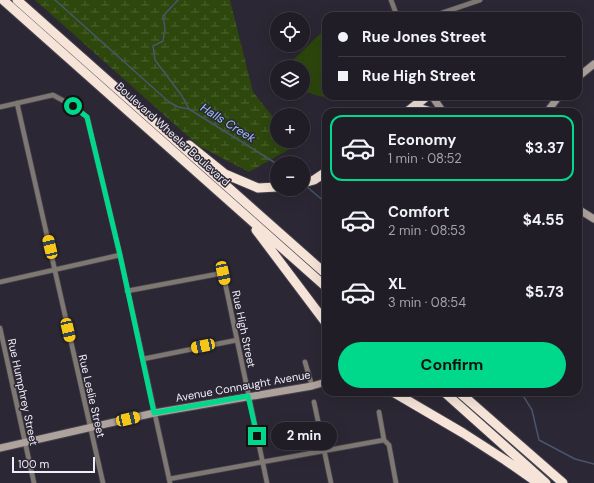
<!DOCTYPE html>
<meta charset="utf-8">
<style>
:root{--surface:#201d27;--page:#28262f;--text:#f1f3f6;--muted:#a2a2a7;--line:#3d3b44;--accent:#00d98c}
body{margin:0;font-family:"DM Sans",sans-serif;background:var(--page);color:var(--text);height:100vh;display:flex;flex-direction:column;font-size:15px;white-space:nowrap}
*{box-sizing:border-box;margin:0}
p{font-size:13px;color:var(--muted)}
.icon{flex:none;width:22px;height:22px;fill:none;stroke:currentColor;stroke-width:2;stroke-linecap:round;stroke-linejoin:round}
.map{position:relative;flex:1;overflow:hidden}
.side{position:absolute;left:322px;top:108px;width:260px;height:288px;display:flex;flex-direction:column;background:var(--surface);border-radius:12px;box-shadow:0 4px 16px #0002,0 0 0 1px var(--line)}
.side>*{flex:none}
.banner{position:absolute;left:322px;top:12px;width:260px;height:88px;border-radius:12px;box-shadow:0 4px 16px #0002,0 0 0 1px var(--line);display:grid;align-content:center;height:88px;padding:0 16px;background:var(--surface)}
.controls{position:absolute;left:270px;top:12px;display:grid;gap:8px}
.controls a{display:grid;place-items:center;width:40px;height:40px;border-radius:50%;background:var(--surface);box-shadow:0 4px 16px #0002,0 0 0 1px var(--line);font-size:20px}
.scale{position:absolute;left:12px;bottom:10px;width:83px;box-sizing:border-box;padding-left:4px;border:2px solid #efedf6;border-top:0;font-size:11px;line-height:14px;white-space:nowrap;color:#efedf6;-webkit-text-stroke:3px #2b2734;paint-order:stroke}
.end{position:absolute;width:18px;height:18px;margin:-9px;border:5px solid #00d98c;background:#111;box-shadow:0 0 0 2px #111}
.from{border-radius:50%}
.bubble{position:absolute;height:28px;border-radius:14px;background:var(--surface);box-shadow:0 4px 16px #0002,0 0 0 1px var(--line);font-size:13px;font-weight:700;line-height:28px;text-align:center}
.car{position:absolute;width:12px;height:24px;margin:-12px -6px;border-radius:5px;box-shadow:0 0 3px 1px #0007;background:linear-gradient(#f5c518 24%,#345 0 40%,#f5c518 0 76%,#345 0 86%,#f5c518 0)}
.banner b{display:flex;align-items:center;gap:14px;height:38px;font-size:15px}
.banner b+b{border-top:1px solid var(--line)}
.banner i{width:10px;height:10px;background:var(--text)}
ul{padding:7px 0 0;list-style:none}
li{display:flex;align-items:center;gap:12px;height:66px;margin:0 8px 6px;padding:0 8px;border:2px solid transparent;border-radius:12px}
li div{flex:1}
li b{display:block;font-size:15px}
li em{font-style:normal;font-weight:700}
li.current{border-color:var(--accent)}
li>.icon{width:36px;height:36px;stroke-width:1.5}
.primary-button{display:flex;gap:8px;margin-top:auto;padding:8px 16px}
.primary-button a{flex:1;height:46px;border-radius:24px;background:var(--accent);color:#111;font-size:16px;font-weight:700;line-height:46px;text-align:center}
.map>svg:first-child{display:block}
</style>
<div class="map">
<svg width="594" height="483" viewBox="0 0 594 483">
<defs>
<pattern id="wetland-marsh" width="20" height="14" patternUnits="userSpaceOnUse"><rect width="20" height="14" fill="#2d470d"/><path d="M1 5h8M5 5V1M11 12h8M15 12V8" fill="none" stroke="#4c6231"/></pattern>
</defs>
<rect width="100%" height="100%" fill="#2b2734"/>
<path fill="#2d470d" d="M326,28v68h26c-16,5 -33,1 -48,-5l-1,-24h-17z"/>
<path fill="url(#wetland-marsh)" d="M35,0h195l23,92 24,30v19h15l3,5 -46,26 -50,-26z"/>
<g fill="none" stroke-linecap="round" stroke-linejoin="round">
<path stroke="#48566e" stroke-width="1.5" d="M55,0l114,102 9,5 11,2 88,55
M178,0l-15,16 2,12 -2,13 -10,5 2,14 27,36 7,13
M306,186l20,17
M514,392l8,2 10,16 7,30 36,19 19,5"/>
<defs>
<path id="street" d="M391,0l6,16
M433,16l47,-16
M17,103l86,380
M0,107l53,-12 20,11 14,11 33,138 50,228
M0,282l120,-27
M127,291l96,-18 44,210
M0,328l34,155
M143,359l94,-19
M305,362l7,24
M314,402l17,81
M379,412l5,28 5,5 7,38
M169,479l215,-39"/>
<path id="secondary" d="M578,77l16,-13
M432,96l11,16
M547,112l12,-16
M578,209l16,10
M0,448l154,-35 158,-27 14,-4"/>
<path id="highway" d="M3,0l323,287
M17,0l309,274
M409,111l12,-2 10,3
M407,112l20,-16
M189,145l36,29 33,14 19,-1
M303,183l11,-3 12,-8
M256,230l70,93
M393,392l70,41 42,27 33,23
M444,392l102,91
M459,392l104,91"/>
</defs>
<use href="#street" stroke="#46434f" stroke-width="6"/>
<use href="#secondary" stroke="#46434f" stroke-width="9"/>
<use href="#highway" stroke="#46434f" stroke-width="11"/>
<use href="#street" stroke="#7e7772" stroke-width="4.5"/>
<use href="#secondary" stroke="#aea39c" stroke-width="7"/>
<use href="#highway" stroke="#f6e4d9" stroke-width="9"/>
</g>
<g fill="none" stroke-linecap="round" stroke-linejoin="round">
<path stroke="#00d98c" stroke-width="5" d="M73,106l14,11 33,138 34,158 94,-17 9,40"/>
</g>
<g text-anchor="middle" stroke-width="3" stroke-linejoin="round" paint-order="stroke">
<g font-size="11" fill="#efedf6" stroke="#2b2734">
<text transform="translate(173 134) rotate(42)" y="4">Boulevard Wheeler Boulevard</text>
<text transform="translate(244 329) rotate(78)" y="4">Rue High Street</text>
<text transform="translate(243 386) rotate(-10)" y="4">Avenue Connaught Avenue</text>
<text transform="translate(23 392) rotate(78)" y="4">Rue Humphrey Street</text>
<text transform="translate(92 396) rotate(77)" y="4">Rue Leslie Street</text>
</g>
<g font-size="12" font-style="italic" fill="#9ac4f7" stroke="#2b2734">
<text transform="translate(228 123) rotate(32)" y="4">Halls Creek</text>
</g>
</g>
</svg>
<div class="controls">
<a><svg class="icon" aria-label="locate" viewBox="0 0 24 24"><circle cx="12" cy="12" r="6"/><path d="M12 2v4M12 18v4M2 12h4M18 12h4"/></svg></a>
<a><svg class="icon" aria-label="layers" viewBox="0 0 24 24"><path d="M12 4l9 5-9 5-9-5zM3 14l9 5 9-5"/></svg></a>
<a>+</a>
<a>−</a>
</div>
<div class="scale">100 m</div>
<i class="end from" style="left:73px;top:106px"></i>
<i class="end" style="left:257px;top:436px"></i>
<div class="bubble" style="left:271px;top:422px;width:66px">2 min</div>
<i class="car" style="left:50px;top:247px;rotate:347deg"></i>
<i class="car" style="left:223px;top:273px;rotate:168deg"></i>
<i class="car" style="left:68px;top:330px;rotate:167deg"></i>
<i class="car" style="left:203px;top:346px;rotate:258deg"></i>
<i class="car" style="left:128px;top:419px;rotate:77deg"></i>
<div class="banner">
<b><i class="from"></i>Rue Jones Street</b>
<b><i></i>Rue High Street</b>
</div>
<section class="side">
<ul>
<li class="current"><svg class="icon" aria-label="car" viewBox="0 0 24 24"><path d="M5 17H2v-5l4-1 3-4h7l3 4 3 1v5h-3M9 17h6M6 11h13"/><circle cx="7" cy="17" r="2"/><circle cx="17" cy="17" r="2"/></svg><div><b>Economy</b><p>1 min · 08:52</p></div><em>$3.37</em></li>
<li><svg class="icon" aria-label="car" viewBox="0 0 24 24"><path d="M5 17H2v-5l4-1 3-4h7l3 4 3 1v5h-3M9 17h6M6 11h13"/><circle cx="7" cy="17" r="2"/><circle cx="17" cy="17" r="2"/></svg><div><b>Comfort</b><p>2 min · 08:53</p></div><em>$4.55</em></li>
<li><svg class="icon" aria-label="car" viewBox="0 0 24 24"><path d="M5 17H2v-5l4-1 3-4h7l3 4 3 1v5h-3M9 17h6M6 11h13"/><circle cx="7" cy="17" r="2"/><circle cx="17" cy="17" r="2"/></svg><div><b>XL</b><p>3 min · 08:54</p></div><em>$5.73</em></li>
</ul>
<div class="primary-button"><a>Confirm</a></div>
</section>
</div>
